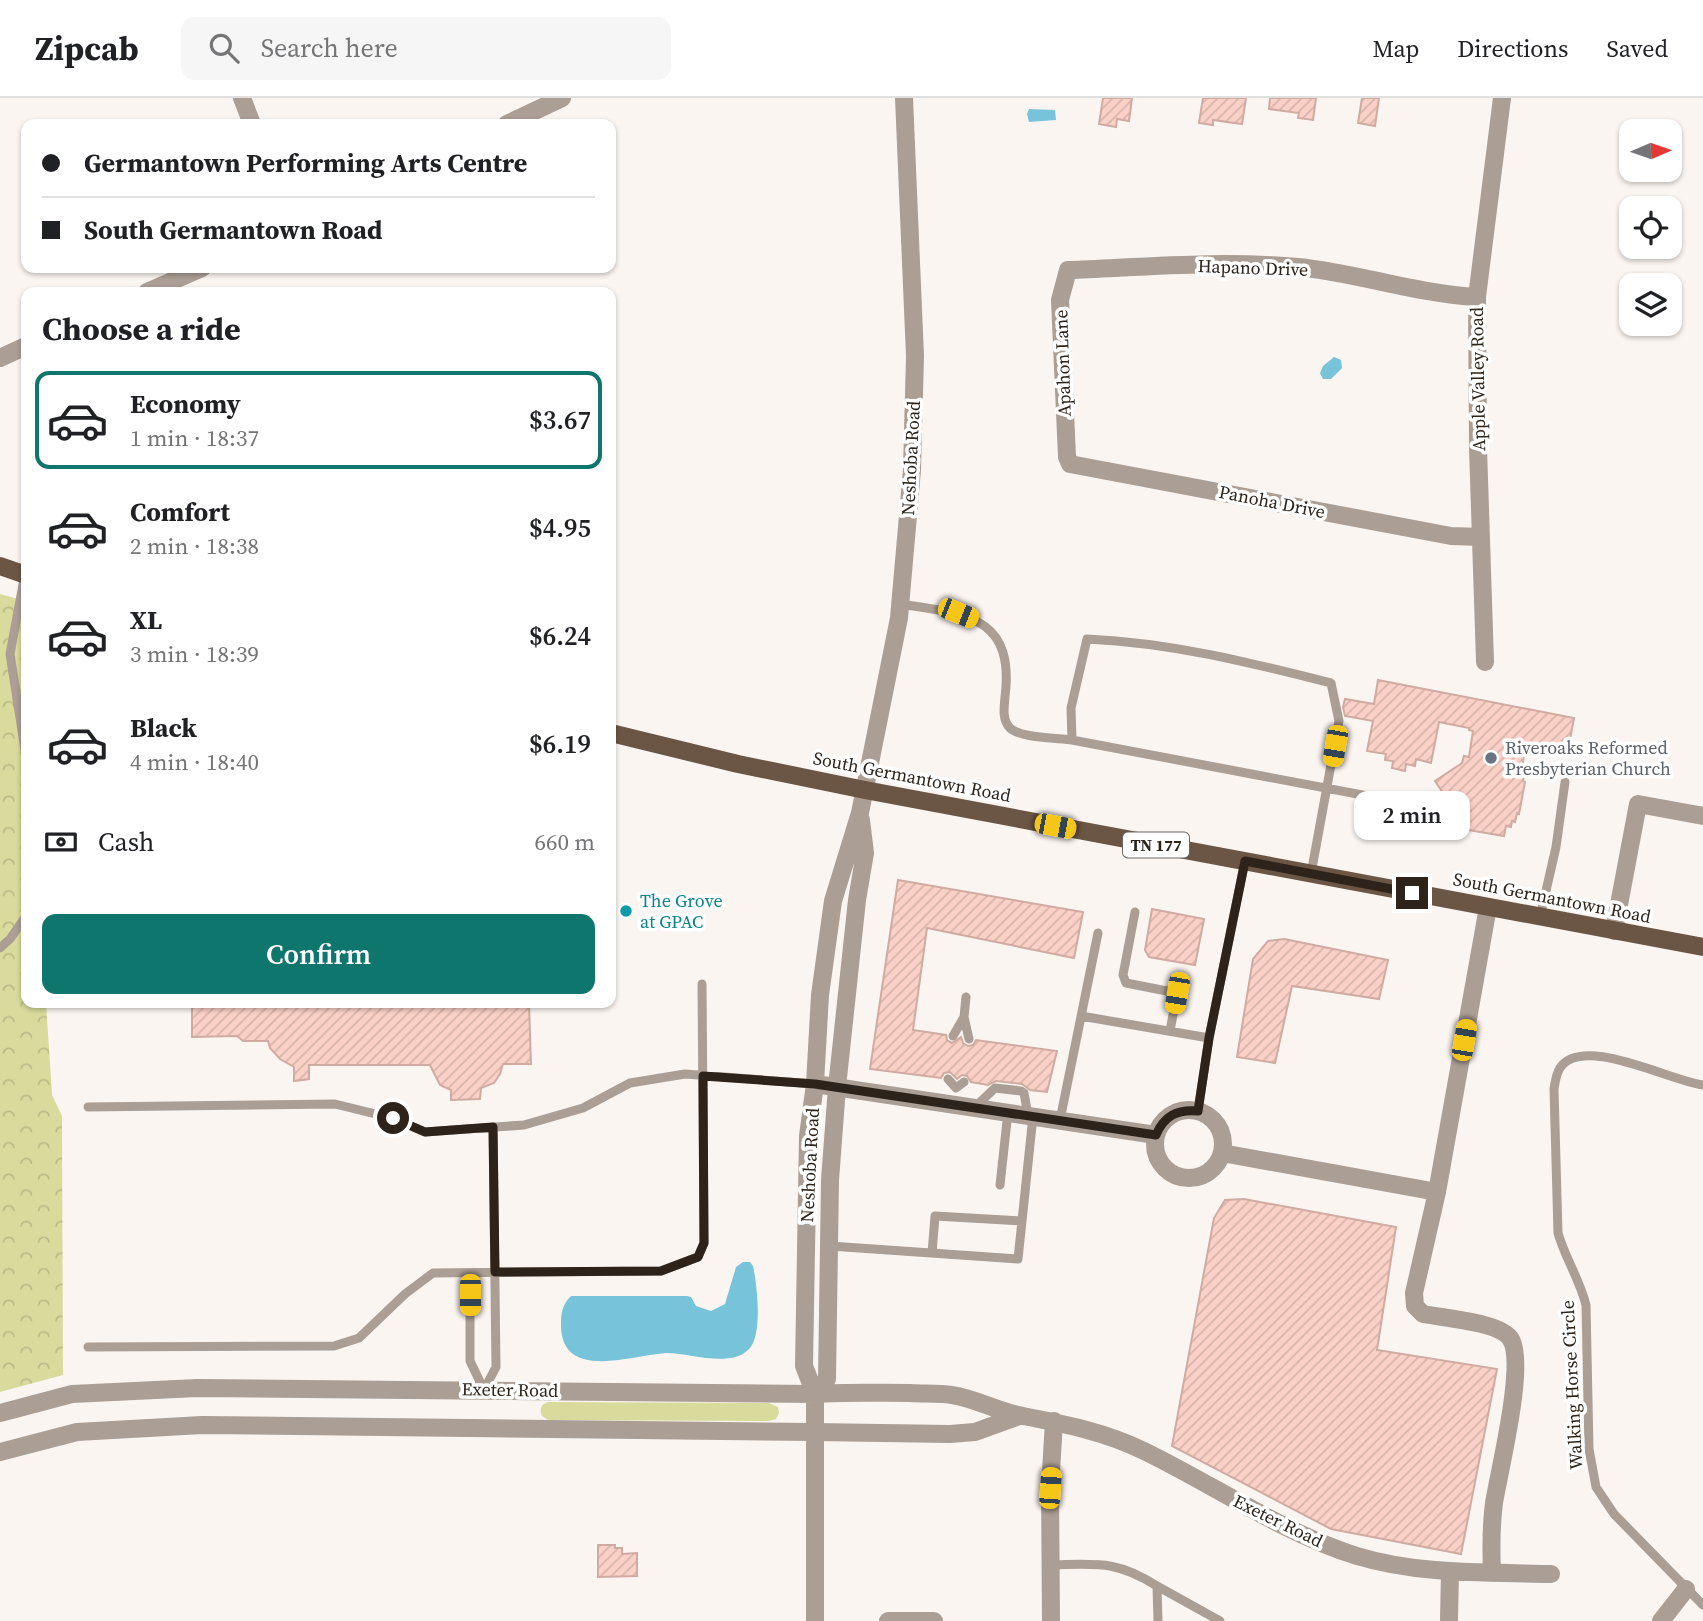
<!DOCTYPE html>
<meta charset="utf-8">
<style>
:root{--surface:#fff;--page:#f6f6f6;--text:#202124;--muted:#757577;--line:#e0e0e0;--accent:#0f766e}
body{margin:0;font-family:"Source Serif 4",serif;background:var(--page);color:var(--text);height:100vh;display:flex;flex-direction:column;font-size:26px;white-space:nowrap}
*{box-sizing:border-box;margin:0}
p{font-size:23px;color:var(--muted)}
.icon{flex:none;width:38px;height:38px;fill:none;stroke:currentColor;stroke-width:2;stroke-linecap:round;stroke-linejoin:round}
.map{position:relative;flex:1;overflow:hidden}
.side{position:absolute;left:21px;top:189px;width:595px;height:721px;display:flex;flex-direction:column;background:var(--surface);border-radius:14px;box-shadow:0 2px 5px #0004}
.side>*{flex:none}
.hud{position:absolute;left:21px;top:21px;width:595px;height:154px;border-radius:14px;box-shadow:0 2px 5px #0004;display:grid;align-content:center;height:154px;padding:0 21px;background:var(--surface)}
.needle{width:46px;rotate:88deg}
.fabs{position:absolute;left:1619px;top:21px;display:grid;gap:14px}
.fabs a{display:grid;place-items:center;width:63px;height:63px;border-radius:14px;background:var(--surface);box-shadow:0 2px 5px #0004;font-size:35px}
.end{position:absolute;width:32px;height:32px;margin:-16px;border:9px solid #2d231a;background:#fff;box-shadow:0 0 0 4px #fff}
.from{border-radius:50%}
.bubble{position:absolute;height:49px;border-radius:14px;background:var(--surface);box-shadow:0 2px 5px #0004;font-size:23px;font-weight:600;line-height:49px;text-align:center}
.car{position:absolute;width:21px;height:42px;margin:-21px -10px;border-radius:9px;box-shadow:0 0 5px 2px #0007;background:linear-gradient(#f5c518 24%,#345 0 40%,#f5c518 0 76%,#345 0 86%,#f5c518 0)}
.hud b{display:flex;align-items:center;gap:24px;height:66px;font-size:26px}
.hud b+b{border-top:2px solid var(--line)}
.hud i{width:18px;height:18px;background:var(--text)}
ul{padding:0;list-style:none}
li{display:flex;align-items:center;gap:21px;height:98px;margin:0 14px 10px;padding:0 7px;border:4px solid transparent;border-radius:14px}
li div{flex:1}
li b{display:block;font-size:26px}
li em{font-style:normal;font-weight:600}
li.selected{border-color:var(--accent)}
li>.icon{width:63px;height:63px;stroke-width:1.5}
h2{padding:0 21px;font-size:32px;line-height:84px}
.pay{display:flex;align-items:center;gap:18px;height:77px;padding:0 21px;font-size:26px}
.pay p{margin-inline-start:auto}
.action{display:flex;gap:14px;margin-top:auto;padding:14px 21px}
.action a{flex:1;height:80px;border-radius:14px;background:var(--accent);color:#fff;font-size:28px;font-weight:600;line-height:80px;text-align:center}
header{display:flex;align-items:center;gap:42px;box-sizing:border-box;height:98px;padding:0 35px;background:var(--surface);border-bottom:2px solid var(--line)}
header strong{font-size:33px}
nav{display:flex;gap:38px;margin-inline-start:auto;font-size:24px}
.search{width:490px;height:63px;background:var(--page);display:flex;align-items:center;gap:18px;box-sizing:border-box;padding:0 24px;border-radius:14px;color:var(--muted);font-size:26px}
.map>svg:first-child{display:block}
</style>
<header>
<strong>Zipcab</strong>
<div class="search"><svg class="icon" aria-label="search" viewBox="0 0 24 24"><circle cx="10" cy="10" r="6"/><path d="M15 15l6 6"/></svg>Search here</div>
<nav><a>Map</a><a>Directions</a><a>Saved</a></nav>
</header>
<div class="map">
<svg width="1703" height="1523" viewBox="0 0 1703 1523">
<defs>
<pattern id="forest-crowns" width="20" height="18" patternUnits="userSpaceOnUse" patternTransform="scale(1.75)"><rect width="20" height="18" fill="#d8db9c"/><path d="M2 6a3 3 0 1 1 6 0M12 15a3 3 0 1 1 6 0" fill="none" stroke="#babc86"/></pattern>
<pattern id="building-hatch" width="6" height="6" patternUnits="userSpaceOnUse" patternTransform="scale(1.75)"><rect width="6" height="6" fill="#fbd1c7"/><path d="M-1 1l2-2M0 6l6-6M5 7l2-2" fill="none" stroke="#d7b3aa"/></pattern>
</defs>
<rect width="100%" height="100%" fill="#fbf5f1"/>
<path fill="#d8db9c" d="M548,1304l221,1 9,4 1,6 -3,6 -7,2 -221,-1 -6,-4c-3,-6 -1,-12 6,-14z"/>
<path fill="url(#forest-crowns)" d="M0,496l26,7v402h20l6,92 10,21 1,259 -63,17z"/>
<path fill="#77c3d9" d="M1029,11l26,1 1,10 -27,2 -2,-8z
M1334,259l7,3 1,8 -11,11h-8l-3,-6 3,-7z
M743,1164h7l3,4c4,18 10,69 -4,83 -19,20 -62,3 -83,4 -34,2 -105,29 -105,-28 0,-12 1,-20 10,-29h116l4,1 5,9 15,5 14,-7 11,-37z"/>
<path fill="url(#building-hatch)" stroke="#cfaba2" stroke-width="2" d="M1103,0h29l-3,23 -12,-2 -1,8 -17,-3z
M1203,0h43l-4,26 -29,-4v5l-14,-2z
M1270,0h46l-3,22 -15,-2 1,-5 -30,-4z
M1362,0h17l-4,28 -17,-3z
M1378,582l196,38 -6,32 -40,-7 -2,1 -5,29 3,1 -1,7 2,1 -6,32 -2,-1 -2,9 -3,-1 -1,6 -5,-1 -2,10 -48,-8 2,-12 -5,-1 1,-6 -14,-2 3,-14 -8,-12 27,-18 2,-7 5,1 4,-26 -4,-1v-2l-30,-6 -8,41 -15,-4 -1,7 -9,-2 -1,7 -13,-3 1,-7 -8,-1 1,-6 -19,-3 6,-30 -28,-5 -2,-9 2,-8 29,5z
M898,782l185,32 -9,46 -147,-30 -14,102 33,5 1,5 5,3 9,-6 2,6 5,3 5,-1 3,-5 81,11 -10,41 -17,-2 -8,-6 -26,-3 -8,4 -17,-3 -4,-6 -5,-1 -5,4 -7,-7 -6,1 -3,5 -71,-9z
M1152,811l52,10 -9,46 -46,-8 -4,-7z
M1284,841l104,21 -9,39 -87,-13 -17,77 -38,-6 16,-98 15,-18z
M192,905h337l2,61h-28l-3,10 -6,9 -13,5 -1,11 -29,1v-10l-11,-5 -10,-20h-121v14l-15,2v-14l-14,-8 -10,-11 -2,-7h-25l-6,-5 -45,1z
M1244,1101l152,28 -19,123 120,19 -36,185 -130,-25 -159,-83 42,-228 11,-18z
M598,1447h17v3h7v6l15,-1v23l-39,1z"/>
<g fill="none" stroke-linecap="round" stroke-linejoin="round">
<path stroke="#ab9e95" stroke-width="9" d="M25,476l-15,80 16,102
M900,506c65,10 115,11 105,93 -1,11 -3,23 5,31 10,10 47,10 62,12
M1311,776l28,-153 -8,-38c-83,-21 -158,-40 -244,-44l-16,69 1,32 333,63
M1135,814l-12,63 3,8 51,10 -7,38
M1540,819l16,-70 9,-65
M0,850l10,-9 16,-23
M1081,918l128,22
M964,919l2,-20
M953,938l11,-19 5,22
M948,981l8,9 8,-6
M1703,987c-33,-4 -121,-51 -143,-17 -4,6 -5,15 -6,21l4,144c7,25 22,47 28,72l3,144 7,38 18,27 89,91
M88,1009l247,-3 57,14 33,14 99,-7 59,-17 47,-25 55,-9 130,10
M975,1009l20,-19 26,3 3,2 4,22
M1198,1013l11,-73 36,-177
M1060,1022l38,-187
M1000,1087l8,-73
M830,1148l188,13 15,-143
M932,1155l3,-37 87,5
M470,1175v88l14,29
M88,1249l246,-1 25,-8 46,-44 28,-21 228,-2 37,-14 6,-14 -2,-259
M484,1292l12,-23 -3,-240
M1051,1467c46,-1 65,-5 106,21l1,35
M1157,1488l63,35"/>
<path stroke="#ab9e95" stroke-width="18" d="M242,0l10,26
M507,26l55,-26
M147,194l55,-24
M1477,199c-60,-3 -119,-24 -179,-30 -76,-7 -154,0 -230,3l-8,30 7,157 3,7 381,72 30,1
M0,260l26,-12
M1485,564l-7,-214 -1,-151 25,-199
M1488,809l-51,285 -23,101 1,13 8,8c21,4 75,8 87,24 17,23 -11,133 -16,165 -3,23 -3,46 -2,69
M1614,833l24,-127 65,12
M815,986l341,51
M1155 1046a34 34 0 1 1 68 0a34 34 0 1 1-68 0Z
M1222,1055l215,39
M815,1296c31,-2 63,-1 95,-1 14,1 28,0 42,2 25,4 47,17 71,21 42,8 82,16 121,35 72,35 137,81 213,105 63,19 129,16 194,18
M814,1334l136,2 25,-2 44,-16
M888,1523h46
M1051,1523l-1,-133 4,-67
M1449,1523l1,-50
M1661,1523l25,-32"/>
<path stroke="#ab9e95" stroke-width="18" d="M815,1296l12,-15 3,-199 7,-93 20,-187 8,-47 -4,-33
M0,1315l72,-19 125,-6 618,6
M0,1354l77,-20 125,-7 612,7
M815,1523v-227l-11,-28 4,-230 7,-52 5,-89 13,-94 27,-88 39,-195 13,-148 3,-114 -11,-258"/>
<path stroke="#6b5646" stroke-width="18" d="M0,468l26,9
M611,635l127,31 127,26 838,157"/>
</g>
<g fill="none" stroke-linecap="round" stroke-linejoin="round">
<path stroke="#2d231a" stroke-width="9" d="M393,1020l32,14 68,-5 2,145 166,-1 37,-14 6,-14 -1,-167 112,8 341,51c8,-19 21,-26 42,-24l11,-73 36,-177 167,32"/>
</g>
<circle fill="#6b7280" stroke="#fff" stroke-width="2.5" cx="1491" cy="660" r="7"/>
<circle fill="#0f9aa8" stroke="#fff" stroke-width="2.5" cx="626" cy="813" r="7"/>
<g text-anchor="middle" stroke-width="7" stroke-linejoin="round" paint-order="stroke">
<rect fill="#fff" stroke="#6c655f" stroke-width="2" x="1123" y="734.5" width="66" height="25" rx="5"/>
<g font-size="16" font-weight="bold" fill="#2d231a">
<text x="1156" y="753">TN 177</text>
</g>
<g font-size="18" fill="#2d231a" stroke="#fff">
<text transform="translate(1253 170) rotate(2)" y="6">Hapano Drive</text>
<text transform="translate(1063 265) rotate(-92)" y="6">Apahon Lane</text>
<text transform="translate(1478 281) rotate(-91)" y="6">Apple Valley Road</text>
<text transform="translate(911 360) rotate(-87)" y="6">Neshoba Road</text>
<text transform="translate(1272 404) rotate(11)" y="6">Panoha Drive</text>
<text transform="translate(912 679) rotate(11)" y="6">South Germantown Road</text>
<text transform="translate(1552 800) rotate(11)" y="6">South Germantown Road</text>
<text transform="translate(810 1067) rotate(-87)" y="6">Neshoba Road</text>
<text transform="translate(1572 1287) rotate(-93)" y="6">Walking Horse Circle</text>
<text transform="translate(510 1292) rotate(1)" y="6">Exeter Road</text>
<text transform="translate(1278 1423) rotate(26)" y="6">Exeter Road</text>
</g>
<g font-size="18" fill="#5b616d" stroke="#fff" text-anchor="start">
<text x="1505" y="656">Riveroaks Reformed<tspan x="1505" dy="21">Presbyterian Church</tspan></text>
</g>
<g font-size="18" fill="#0d838f" stroke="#fff" text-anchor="start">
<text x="640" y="809">The Grove<tspan x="640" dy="21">at GPAC</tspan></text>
</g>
</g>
</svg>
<div class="fabs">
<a><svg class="needle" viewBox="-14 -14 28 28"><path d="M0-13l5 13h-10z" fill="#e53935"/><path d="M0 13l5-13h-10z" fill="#757577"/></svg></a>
<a><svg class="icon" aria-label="locate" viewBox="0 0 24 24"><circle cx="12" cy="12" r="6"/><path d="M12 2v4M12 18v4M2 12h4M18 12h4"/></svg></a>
<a><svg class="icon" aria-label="layers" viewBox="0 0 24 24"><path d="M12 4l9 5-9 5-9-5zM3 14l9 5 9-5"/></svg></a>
</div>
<i class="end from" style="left:393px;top:1020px"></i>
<i class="end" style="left:1412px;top:795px"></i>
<div class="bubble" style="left:1354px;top:693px;width:116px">2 min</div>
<i class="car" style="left:958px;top:515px;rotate:112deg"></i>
<i class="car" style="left:1335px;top:648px;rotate:190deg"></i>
<i class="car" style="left:1055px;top:728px;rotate:101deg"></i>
<i class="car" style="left:1177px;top:895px;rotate:190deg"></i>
<i class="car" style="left:1464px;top:942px;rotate:10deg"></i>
<i class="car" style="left:470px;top:1197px;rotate:180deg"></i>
<i class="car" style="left:1050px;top:1390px;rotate:4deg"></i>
<div class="hud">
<b><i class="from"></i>Germantown Performing Arts Centre</b>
<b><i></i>South Germantown Road</b>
</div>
<section class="side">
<h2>Choose a ride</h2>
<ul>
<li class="selected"><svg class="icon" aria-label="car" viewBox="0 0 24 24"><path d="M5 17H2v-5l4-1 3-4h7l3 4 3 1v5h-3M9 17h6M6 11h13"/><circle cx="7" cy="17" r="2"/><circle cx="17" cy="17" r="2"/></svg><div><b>Economy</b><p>1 min · 18:37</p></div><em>$3.67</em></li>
<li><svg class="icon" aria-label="car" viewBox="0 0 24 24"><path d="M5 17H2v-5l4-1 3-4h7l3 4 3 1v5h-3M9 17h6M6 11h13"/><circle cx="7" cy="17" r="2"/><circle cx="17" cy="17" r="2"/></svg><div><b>Comfort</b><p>2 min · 18:38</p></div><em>$4.95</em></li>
<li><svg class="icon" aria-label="car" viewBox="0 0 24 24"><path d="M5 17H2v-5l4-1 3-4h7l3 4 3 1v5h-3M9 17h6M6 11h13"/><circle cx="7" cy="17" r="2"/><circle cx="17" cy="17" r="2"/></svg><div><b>XL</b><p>3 min · 18:39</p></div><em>$6.24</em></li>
<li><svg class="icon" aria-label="car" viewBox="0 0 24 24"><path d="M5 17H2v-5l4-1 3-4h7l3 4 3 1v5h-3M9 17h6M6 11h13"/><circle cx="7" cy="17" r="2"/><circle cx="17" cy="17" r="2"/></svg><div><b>Black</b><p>4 min · 18:40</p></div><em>$6.19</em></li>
</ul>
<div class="pay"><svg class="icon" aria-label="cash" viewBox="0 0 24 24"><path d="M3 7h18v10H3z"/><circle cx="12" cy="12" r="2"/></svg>Cash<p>660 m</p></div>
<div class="action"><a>Confirm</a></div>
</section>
</div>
